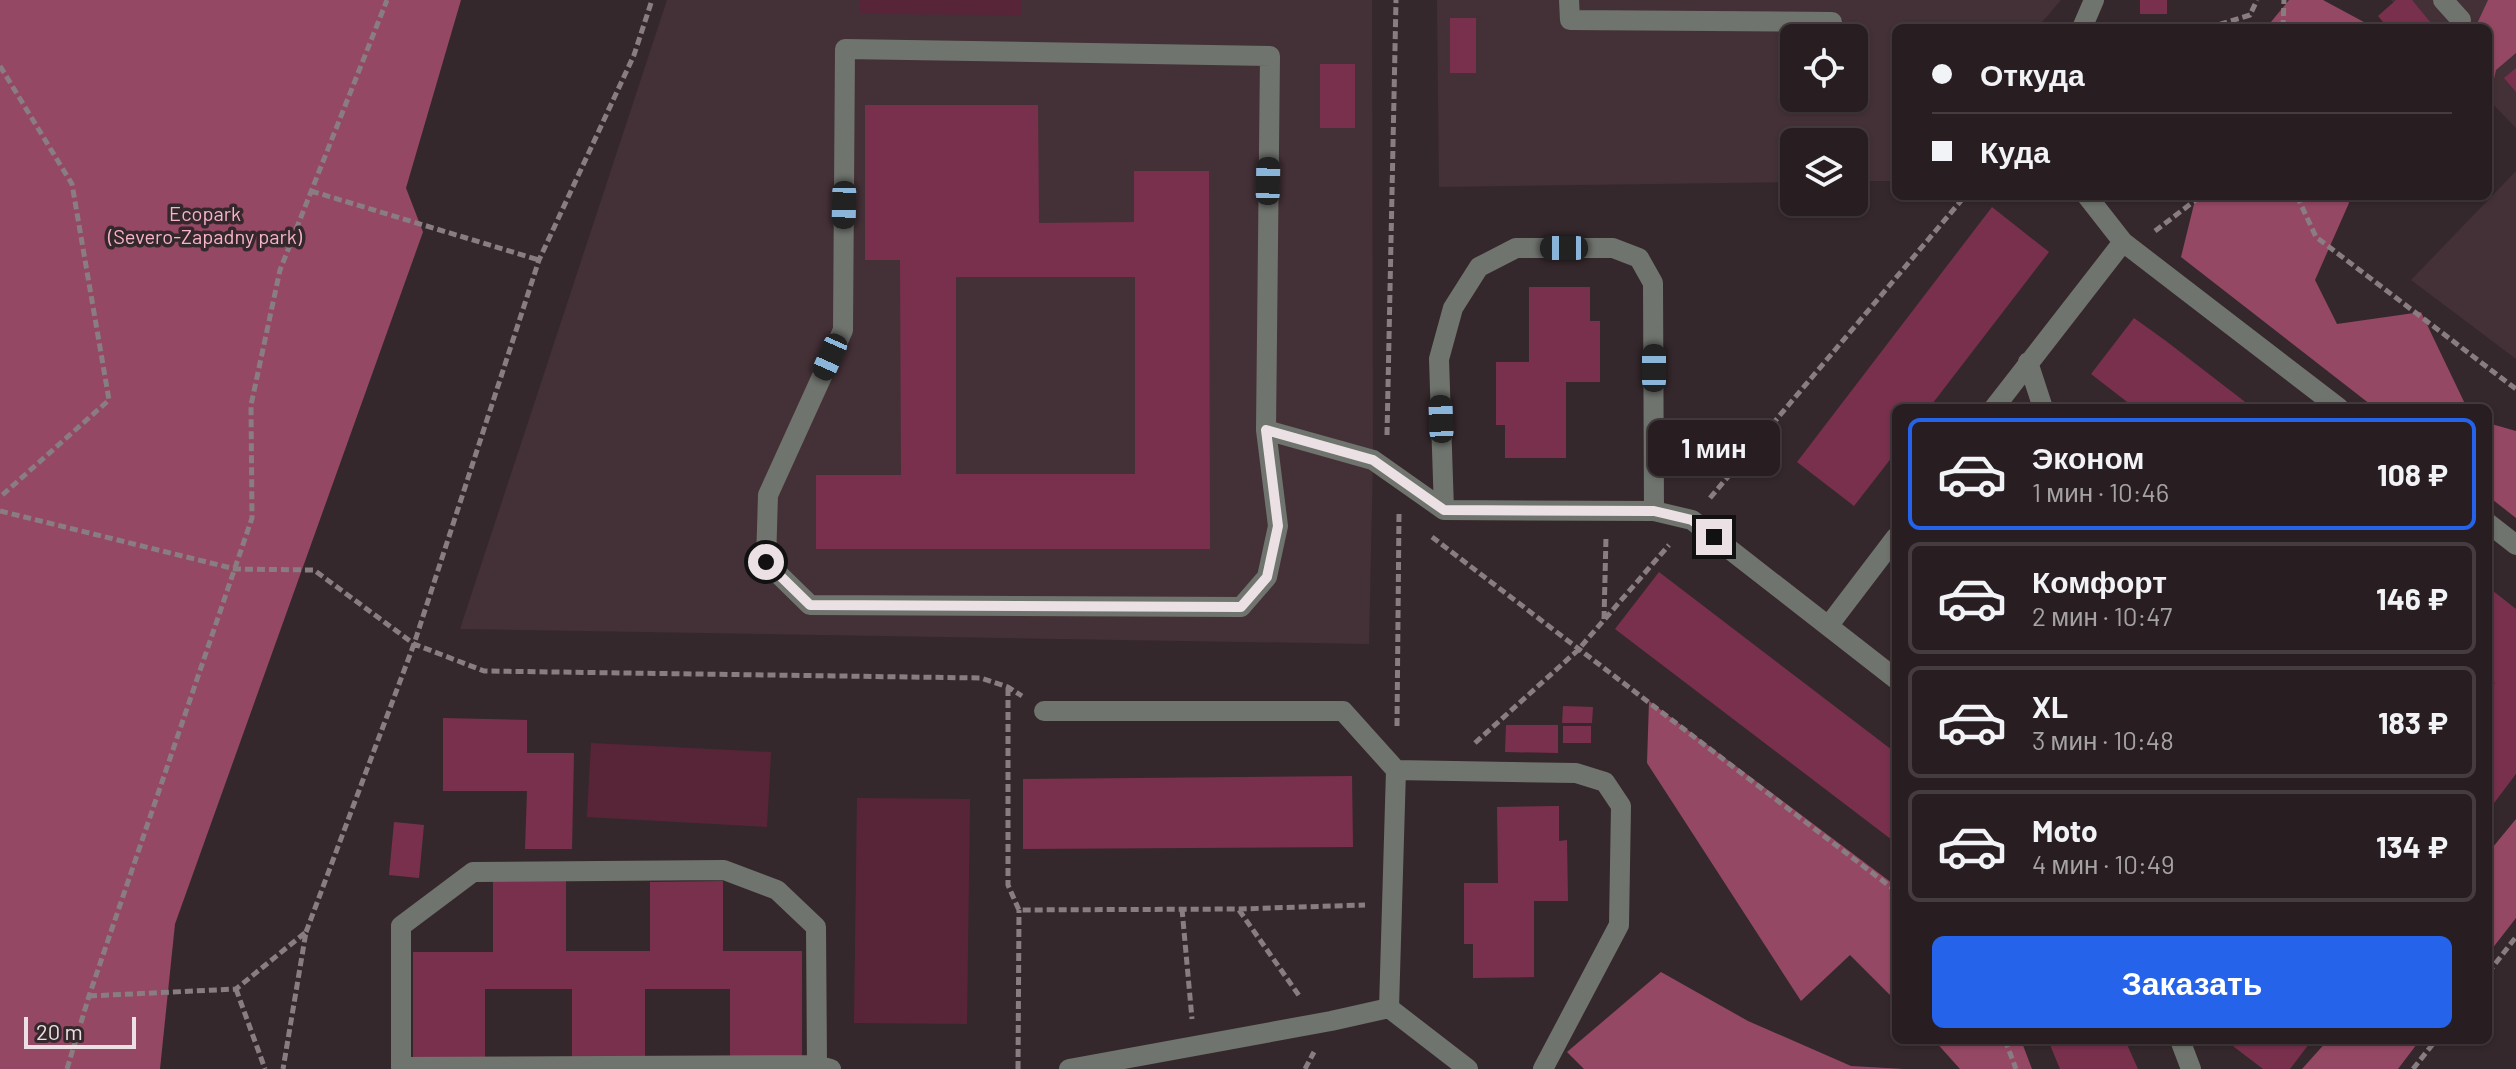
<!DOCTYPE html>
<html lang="ru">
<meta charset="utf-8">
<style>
:root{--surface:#281e21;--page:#30272a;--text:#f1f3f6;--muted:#a5a2a5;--line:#443c3f;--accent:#2563eb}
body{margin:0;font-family:Barlow,sans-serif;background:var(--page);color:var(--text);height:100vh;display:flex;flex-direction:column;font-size:30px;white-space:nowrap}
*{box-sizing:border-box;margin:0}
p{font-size:26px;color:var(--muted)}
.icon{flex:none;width:44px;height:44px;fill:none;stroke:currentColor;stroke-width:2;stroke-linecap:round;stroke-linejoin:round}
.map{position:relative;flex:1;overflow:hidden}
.sheet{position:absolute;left:1892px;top:404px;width:600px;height:640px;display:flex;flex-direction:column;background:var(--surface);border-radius:12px;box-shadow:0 2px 6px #0004,0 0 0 2px var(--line)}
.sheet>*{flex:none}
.banner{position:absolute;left:1892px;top:24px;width:600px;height:176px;border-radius:12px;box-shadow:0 2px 6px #0004,0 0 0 2px var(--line);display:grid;align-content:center;height:176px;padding:0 40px;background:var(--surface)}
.tools{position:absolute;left:1780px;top:24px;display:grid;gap:16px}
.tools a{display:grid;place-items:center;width:88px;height:88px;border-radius:12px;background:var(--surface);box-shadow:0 2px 6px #0004,0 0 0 2px var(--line);font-size:40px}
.scale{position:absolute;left:24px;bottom:20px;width:112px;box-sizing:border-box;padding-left:8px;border:4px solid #ebe1e4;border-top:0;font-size:22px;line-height:28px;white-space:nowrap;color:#ebe1e4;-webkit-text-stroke:6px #35282c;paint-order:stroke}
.end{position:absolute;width:36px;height:36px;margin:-18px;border:10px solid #ebe1e4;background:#111;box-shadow:0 0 0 4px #111}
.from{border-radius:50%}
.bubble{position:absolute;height:56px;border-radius:12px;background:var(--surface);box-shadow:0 2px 6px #0004,0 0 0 2px var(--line);font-size:26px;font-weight:700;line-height:56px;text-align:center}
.car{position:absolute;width:24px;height:48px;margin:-24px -12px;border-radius:10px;box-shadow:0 0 6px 2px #0007;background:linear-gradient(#222 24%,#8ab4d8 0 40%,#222 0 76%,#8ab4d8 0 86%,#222 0)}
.banner b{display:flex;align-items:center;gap:28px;height:76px;font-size:30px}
.banner b+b{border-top:2px solid var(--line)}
.banner i{width:20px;height:20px;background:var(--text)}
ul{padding:14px 0 0;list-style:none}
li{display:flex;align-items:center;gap:24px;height:112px;margin:0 16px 12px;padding:0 24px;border:4px solid var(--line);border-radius:12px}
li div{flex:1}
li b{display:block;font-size:30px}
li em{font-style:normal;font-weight:700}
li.selected{border-color:var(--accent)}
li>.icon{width:72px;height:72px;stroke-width:1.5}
.button{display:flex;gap:16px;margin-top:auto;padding:16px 40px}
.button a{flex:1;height:92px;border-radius:12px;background:var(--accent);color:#fff;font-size:32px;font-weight:700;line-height:92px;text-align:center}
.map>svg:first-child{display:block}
</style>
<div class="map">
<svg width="2516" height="1069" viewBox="0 0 2516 1069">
<rect width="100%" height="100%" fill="#35282c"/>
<path fill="#443137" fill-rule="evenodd" d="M667,0h705l1,460 -4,184 -909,-15z
M1437,0h624l-24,28h-141v153h-42v-39h-60v40l-355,5zM1794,38h60v60h-60z
M2391,0h125v128l-28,-29v-71h-70z
M2516,171v188l-105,-79z"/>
<path fill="#582538" d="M860,0h161v15l-161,-1z
M591,743l180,9 -4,75 -180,-10z
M857,798l113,1 -3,225 -113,-1z"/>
<path fill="#944863" d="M0,0h461l-55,188 17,44 -248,692 -15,145h-160z
M2289,0h34l52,28h-109z
M2488,0h28v53l-20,17 -8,35v-77h-13z
M2196,196h152l1,7 -34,77 22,44 84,-12 46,96h-92l-194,-151z
M2488,423l28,8v87l-28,-22z
M1649,701l247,185v115l-46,-46 -49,46 -154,-238z
M2516,819v99l-28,36v-101z
M1661,972l87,49 103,45 53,3h-320l-17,-17z
M1934,1040h87l11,29h-72z
M2328,1040h92l-22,29h-96z"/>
<path fill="#79304c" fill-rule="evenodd" d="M2140,0h27v14h-27z
M2396,0h16l19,23 -6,5h-37l-10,-12z
M1450,18h26v55h-26z
M1320,64h35v64h-35z
M2516,68v24l-12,-14z
M865,105h173l1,118 95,-1v-51h75l1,378h-394v-74h85l-1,-215h-35zM956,277h179v197h-179z
M1992,207l57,45 -120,156h-33v44l-42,54 -57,-44z
M1529,287h61v34h10v61h-34v76h-61v-33h-9v-63h33z
M2134,318l32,23 87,67h-118l-44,-34z
M1659,572l237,181v90l-281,-214z
M2488,587l28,22v165l-28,37v-119l7,-9 -7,-6z
M1563,706l30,1 -1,16h-30z
M443,718l84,2v33h47l-2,96h-47l2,-58h-84z
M1506,725h52v28l-53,-1z
M1563,726h28v17h-28z
M1352,776l1,71 -330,2v-70z
M1559,806v35l8,-1 1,61h-34v76l-61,1v-34h-9v-61h34l-1,-76z
M394,822l30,3 -5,53 -30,-3z
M493,881h73v70h84v-69l73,-1v70h79v106h-72v-68h-85v68h-73v-68h-87v68h-72v-105h80z
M2048,1040h77l13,29h-78z
M2225,1040h87l-22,29h-27z"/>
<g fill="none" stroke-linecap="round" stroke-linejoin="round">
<path stroke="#897d81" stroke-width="5" stroke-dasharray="8 4" stroke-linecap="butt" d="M2208,28l42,-13 7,-15
M2283,28l1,-28
M0,66l72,118 37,216 -109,97
M311,191l228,69
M2297,196l19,41 200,152
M2155,231l46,-35
M1387,435l9,-435
M1710,498l255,-302
M0,511l235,58 79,1 100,74 70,27 497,7 27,9 14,9
M1432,537l464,354
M1604,619l2,-82
M1008,688v197l11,25 220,-1 126,-4
M1397,726l2,-214
M1475,743l103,-93 91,-105
M1182,909l10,110
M1239,910l61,87
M306,932l108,-288 125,-384 95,-205 18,-55
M2488,973l28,-36
M236,989l29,80
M89,996l147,-7 70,-57 -23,137
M2005,1040l11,29
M67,1069l22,-73 163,-478 -1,-113 29,-135 107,-270
M1018,1069l1,-159
M1305,1069l9,-17
M2413,1069l23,-29"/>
<path stroke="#70746e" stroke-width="20" d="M1569,0l1,20 262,2
M2443,0l18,20
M2082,28l12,-28
M845,49l425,7 -4,374 12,96 -11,51 -26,30 -431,-2 -44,-43 2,-67 75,-165z
M2087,196l36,46
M2028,362l15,46
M1994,408l129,-166 216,166
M1266,430l107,30 71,50 210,1 38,9 204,159
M1444,510l-5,-151 14,-51 26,-41 37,-19h97l26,10 14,25 1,228
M2488,523l28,22
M1829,625l67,-88
M1044,711h299l53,59 180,3 29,9 16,24 -2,119 -76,144
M1396,770l-7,238 79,61
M2180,1040l11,29
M817,1065l-1,-138 -39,-37 -53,-20 -251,2 -72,54v141l416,-2 14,4
M1069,1069l262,-48 58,-13"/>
</g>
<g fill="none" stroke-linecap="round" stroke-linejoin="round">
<path stroke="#ebe1e4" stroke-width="10" d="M766,562l44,43 431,2 26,-30 11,-51 -12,-96 107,30 71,50 210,1 38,9 22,17"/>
</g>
<g text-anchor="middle" stroke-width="7" stroke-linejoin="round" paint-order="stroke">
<g font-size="20" fill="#f8b4c9" stroke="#35282c">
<text x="205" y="221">Ecopark<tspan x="205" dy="23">(Severo-Zapadny park)</tspan></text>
</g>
</g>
</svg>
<div class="tools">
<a><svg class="icon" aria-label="locate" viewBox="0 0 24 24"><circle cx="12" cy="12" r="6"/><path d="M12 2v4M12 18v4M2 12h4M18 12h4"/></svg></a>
<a><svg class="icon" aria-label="layers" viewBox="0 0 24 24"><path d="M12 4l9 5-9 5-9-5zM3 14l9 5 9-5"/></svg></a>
</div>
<div class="scale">20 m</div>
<i class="end from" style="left:766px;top:562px"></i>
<i class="end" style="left:1714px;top:537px"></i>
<div class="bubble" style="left:1648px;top:420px;width:132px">1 мин</div>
<i class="car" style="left:1268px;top:181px;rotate:1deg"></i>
<i class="car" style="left:844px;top:205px;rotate:181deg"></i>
<i class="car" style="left:1564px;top:248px;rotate:270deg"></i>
<i class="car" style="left:830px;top:357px;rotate:204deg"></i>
<i class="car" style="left:1654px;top:368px;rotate:0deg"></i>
<i class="car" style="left:1441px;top:419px;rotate:358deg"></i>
<div class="banner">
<b><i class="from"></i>Откуда</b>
<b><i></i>Куда</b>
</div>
<section class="sheet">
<ul>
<li class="selected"><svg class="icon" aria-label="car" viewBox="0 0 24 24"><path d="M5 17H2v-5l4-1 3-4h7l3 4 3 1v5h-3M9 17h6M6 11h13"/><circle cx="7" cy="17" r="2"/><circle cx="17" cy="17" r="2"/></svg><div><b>Эконом</b><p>1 мин · 10:46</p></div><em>108 ₽</em></li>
<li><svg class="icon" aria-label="car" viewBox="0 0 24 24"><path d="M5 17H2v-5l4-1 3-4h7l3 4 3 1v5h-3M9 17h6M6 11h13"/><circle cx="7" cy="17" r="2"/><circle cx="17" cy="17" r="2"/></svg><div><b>Комфорт</b><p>2 мин · 10:47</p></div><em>146 ₽</em></li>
<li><svg class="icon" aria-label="car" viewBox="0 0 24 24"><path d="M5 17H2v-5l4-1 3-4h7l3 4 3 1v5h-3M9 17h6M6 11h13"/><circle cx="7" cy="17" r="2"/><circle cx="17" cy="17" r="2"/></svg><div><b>XL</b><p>3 мин · 10:48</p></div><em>183 ₽</em></li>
<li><svg class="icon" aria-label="car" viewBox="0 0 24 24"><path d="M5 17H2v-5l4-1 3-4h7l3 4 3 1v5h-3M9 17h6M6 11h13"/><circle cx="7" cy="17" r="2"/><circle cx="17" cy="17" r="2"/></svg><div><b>Moto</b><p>4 мин · 10:49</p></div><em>134 ₽</em></li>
</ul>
<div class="button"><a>Заказать</a></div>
</section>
</div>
